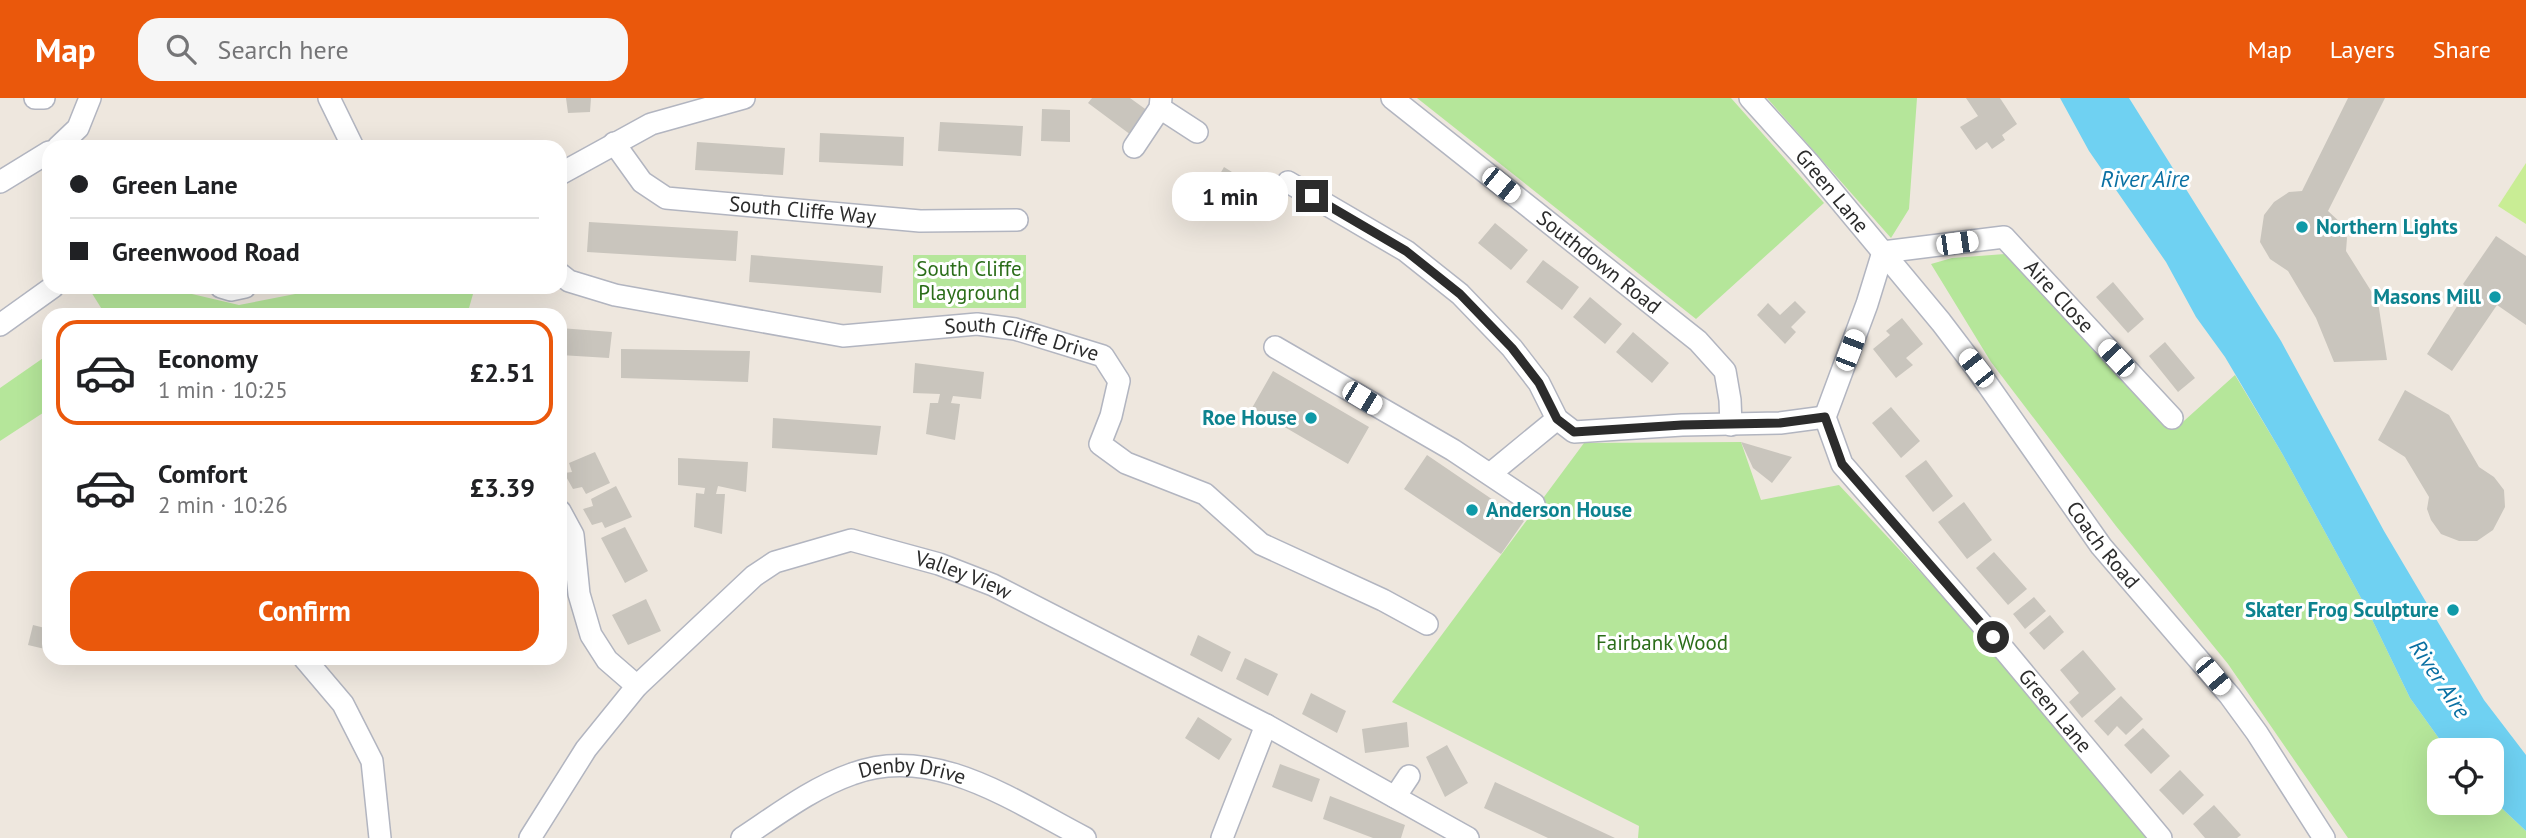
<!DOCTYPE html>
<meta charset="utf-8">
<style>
:root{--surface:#fff;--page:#f6f6f6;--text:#202124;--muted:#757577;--line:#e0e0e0;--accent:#ea580c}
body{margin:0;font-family:"PT Sans",sans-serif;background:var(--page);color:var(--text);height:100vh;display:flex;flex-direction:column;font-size:26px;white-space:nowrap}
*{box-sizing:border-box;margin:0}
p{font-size:23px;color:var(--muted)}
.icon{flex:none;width:38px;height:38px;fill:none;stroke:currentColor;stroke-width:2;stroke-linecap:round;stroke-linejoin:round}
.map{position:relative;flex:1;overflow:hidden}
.details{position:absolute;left:42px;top:210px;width:525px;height:357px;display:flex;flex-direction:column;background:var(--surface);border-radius:21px;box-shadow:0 7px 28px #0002}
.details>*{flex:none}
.banner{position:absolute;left:42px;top:42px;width:525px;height:154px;border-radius:21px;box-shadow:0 7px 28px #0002;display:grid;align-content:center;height:154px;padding:0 28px;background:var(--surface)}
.buttons{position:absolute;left:2427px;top:640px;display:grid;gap:14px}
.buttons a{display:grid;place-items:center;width:77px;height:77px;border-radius:14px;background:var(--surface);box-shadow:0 7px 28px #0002;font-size:35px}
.end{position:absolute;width:32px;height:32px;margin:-16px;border:9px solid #2c2c2c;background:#fff;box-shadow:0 0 0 4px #fff}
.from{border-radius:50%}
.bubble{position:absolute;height:49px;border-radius:21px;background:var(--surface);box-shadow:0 7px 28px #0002;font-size:23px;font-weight:700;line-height:49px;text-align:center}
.car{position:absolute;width:21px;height:42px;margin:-21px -10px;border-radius:9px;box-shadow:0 0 5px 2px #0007;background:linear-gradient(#fff 24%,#345 0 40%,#fff 0 76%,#345 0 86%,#fff 0)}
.banner b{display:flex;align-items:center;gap:24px;height:66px;font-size:26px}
.banner b+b{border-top:2px solid var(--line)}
.banner i{width:18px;height:18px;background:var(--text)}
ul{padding:12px 0 0;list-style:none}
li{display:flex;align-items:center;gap:21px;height:105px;margin:0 14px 10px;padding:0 14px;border:4px solid transparent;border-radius:21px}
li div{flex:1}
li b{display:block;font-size:26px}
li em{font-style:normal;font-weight:700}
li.on{border-color:var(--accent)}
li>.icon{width:63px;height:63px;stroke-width:1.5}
.action{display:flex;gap:14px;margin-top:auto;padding:14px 28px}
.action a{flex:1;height:80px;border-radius:21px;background:var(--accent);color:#fff;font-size:28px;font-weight:700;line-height:80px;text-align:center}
header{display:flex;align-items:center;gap:42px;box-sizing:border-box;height:98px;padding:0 35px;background:var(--accent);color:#fff}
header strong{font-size:33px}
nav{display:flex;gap:38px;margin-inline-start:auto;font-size:24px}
.search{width:490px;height:63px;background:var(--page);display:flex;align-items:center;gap:18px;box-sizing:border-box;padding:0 24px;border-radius:21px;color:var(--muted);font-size:26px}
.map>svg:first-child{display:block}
</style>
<header>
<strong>Map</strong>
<div class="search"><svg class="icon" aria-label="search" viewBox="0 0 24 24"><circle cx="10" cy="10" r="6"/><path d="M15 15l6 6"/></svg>Search here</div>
<nav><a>Map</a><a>Layers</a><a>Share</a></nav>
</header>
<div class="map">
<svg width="2526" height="740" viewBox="0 0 2526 740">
<rect width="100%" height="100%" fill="#eee7de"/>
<path fill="#b5e69a" d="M1417,0h314l93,105 -128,116z
M1767,0h150l-8,111 -18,29z
M2005,156l23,8 147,167 60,-54 48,80 84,154 43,89 38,53h-8v52h52v-4l34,32v7h-178l-120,-174 -112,-138 -125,-164 -60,-98 21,-6z
M913,157h113v53h-113z
M88,189h74l77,18 92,-18h144l-8,28h-369l5,-4z
M49,256v55l-49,32v-53z
M1741,344l20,58 78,-15 157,168 155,185h-513l1,-12 -247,-124 192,-259z"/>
<path fill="#c9ed95" d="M2526,65v61l-28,-18z"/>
<path fill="#6fd1f2" d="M2060,0h69l152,243 103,190 100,169 42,55v76l-34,-32v-48h-44l-38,-53 -43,-89 -84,-154 -58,-98 -29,-40 -30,-55 -77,-111z"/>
<path fill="#c9c5bd" d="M566,0h25l-1,14 -22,1z
M1092,0h38l18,13 -17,24 -43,-32z
M1966,0h34l17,26 -15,11 3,5 -13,9 -5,-7 -11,8 -16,-23 18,-11z
M2348,0h37l-57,113 14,13 5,14 -1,13 32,51 9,58 -53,2 -18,-44 -28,-47 -18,-12 -10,-17 4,-27 10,-13 15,-10 13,-1z
M1042,11l28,1v32l-29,-1z
M940,24l83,4 -2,30 -83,-5z
M820,35l84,4 -1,29 -84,-4z
M697,44l88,6 -2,27 -88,-5z
M1224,69l24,15 6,-10 26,18 -20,30 -48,-32z
M589,124l149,9 -2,30 -149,-9z
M1495,125l33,27 -17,20 -33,-27z
M2496,138l30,20v69l-29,-20 -45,66 -25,-17 41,-65 -5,-5z
M751,157l132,11 -2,27 -132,-11z
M1543,162l36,27 -17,23 -36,-28z
M2113,184l31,37 -16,14 -32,-36z
M1590,199l32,27 -17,20 -32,-27z
M1795,203l11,11 -15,15 5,5 -11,12 -28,-29 11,-12 12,12z
M1902,220l21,26 -17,14 7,7 -17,13 -23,-29 17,-14 -4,-4z
M560,230l52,4 -3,26 -49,-3z
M1633,234l36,31 -17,20 -36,-31z
M2165,244l30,36 -17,14 -29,-36z
M621,251l129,2 -2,31 -127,-4z
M915,265l69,9 -3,27 -28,-3 -2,7 9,1 -5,36 -29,-6 4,-31h8l2,-9 -27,-1z
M1273,273l96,56 -21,37 -96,-56z
M2405,292l44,25 30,52 15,10 10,13 1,17 -12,23 -16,11h-18l-18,-7 -10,-14 -4,-11 2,-12 -24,-40 -27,-17z
M1891,309l29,34 -19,17 -29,-35z
M773,320l108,8 -4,29 -105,-7z
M1741,344l51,15 -20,26 -19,-15z
M595,354l15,31 -24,11 -4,-7 -9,2 -9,-16 8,-1 -3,-9z
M1427,357l97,66 -23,33 -97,-65z
M678,360l70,4 -2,30 -28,-6 -2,8h9l-3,40 -28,-7 2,-34 8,1 1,-6 -27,-3z
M1926,362l27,36 -20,16 -28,-36z
M616,388l16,31 -27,11 -3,-6 -10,3 -9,-16 10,-3 -2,-7z
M1964,404l28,38 -25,19 -29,-37z
M625,429l23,44 -23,12 -24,-45z
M1994,454l33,37 -19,16 -32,-37z
M2034,499l12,14 -21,18 -12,-15z
M646,501l15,32 -33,14 -16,-30z
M2050,517l14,17 -20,18 -15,-17z
M33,527l16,4v21l-21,-5z
M1198,537l33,17 -9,20 -32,-17z
M2083,552l33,39 -34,29 -13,-16 10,-9 -19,-23z
M1245,560l33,16 -10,22 -32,-17z
M1311,595l35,18 -9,22 -35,-19z
M2121,598l22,23 -17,16 -9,-9 -9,10 -14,-15z
M1198,619l34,22 -13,21 -34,-22z
M1407,624l2,25 -44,6 -3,-24z
M2143,630l27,28 -19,18 -27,-29z
M1447,647l21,38 -23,14 -19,-40z
M1280,666l40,15 -8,23 -40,-15z
M2180,672l24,25 -21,20 -24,-25z
M1495,684l120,56h-67l-64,-30z
M1330,698l75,29 -4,13h-28l-50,-19z
M2214,707l27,30 -4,3h-32l-12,-14z"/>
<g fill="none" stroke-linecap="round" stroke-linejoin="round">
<defs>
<g id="minor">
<path d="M35,0h9"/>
<path d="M329,0l24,49"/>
<path id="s1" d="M1392,0l306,243 27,30 5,29 1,25"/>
<path id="s2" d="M1750,0l58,64 133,160 35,46 125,178 129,150 27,37 67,105"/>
<path d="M1160,10l37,24"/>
<path id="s3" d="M614,45l28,39 24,16 254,23 97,-1"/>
<path d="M58,49l20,-19 12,-30"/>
<path d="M1134,49l26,-39 1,-10"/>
<path d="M560,76l91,-50 93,-26"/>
<path d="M0,84l49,-30"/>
<path d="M1288,84l118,69 54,43 52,54 27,35 18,36 17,13 108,-7 98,-2 45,-6"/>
<path id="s4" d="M1883,154l-16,52 -42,113 17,47 164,188 155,186"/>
<path id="s5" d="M1883,154l121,-15 168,181"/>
<path id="s6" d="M560,176l9,7 46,14 228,41 134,-12 38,5 88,27 16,25 -8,35 -11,28 26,19 79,31 56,50 122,56 44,24"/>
<path d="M221,189l10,3 14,-3"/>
<path d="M0,227l53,-38"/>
<path d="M1275,249l178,103 81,54"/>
<path d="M1490,376l67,-55"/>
<path d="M560,413l13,24 6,59 12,41 16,25 30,26"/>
<path d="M304,560l39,46 29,57 8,77"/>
<path d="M1395,699l14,-21"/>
<path id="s7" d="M530,740l56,-89 51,-63 117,-110 21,-14 76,-22 88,24 54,21 273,140 202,113"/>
<path id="s8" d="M742,740c35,-23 70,-50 110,-64 81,-31 163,28 233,64"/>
<path d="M1222,740l44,-113"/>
</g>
</defs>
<use href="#minor" stroke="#b2b5c0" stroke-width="24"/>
<use href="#minor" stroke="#fff" stroke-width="21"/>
</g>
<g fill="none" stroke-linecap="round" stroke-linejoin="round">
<path stroke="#2c2c2c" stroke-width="9" d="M1312,98l94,55 54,43 52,54 27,35 18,36 17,13 108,-7 98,-2 45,-6 17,47 151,173"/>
</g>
<g fill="#0f9aa8" stroke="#fff" stroke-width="2.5">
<circle cx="2302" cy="129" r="7"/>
<circle cx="2495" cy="199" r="7"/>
<circle cx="1311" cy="320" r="7"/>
<circle cx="1472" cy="412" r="7"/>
<circle cx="2453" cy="512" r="7"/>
</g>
<g text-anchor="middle" stroke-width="6" stroke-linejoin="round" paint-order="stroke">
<g font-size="21" fill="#2c2c2c" stroke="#fff">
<text dy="7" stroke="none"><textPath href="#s2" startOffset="124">Green Lane</textPath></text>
<text dy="7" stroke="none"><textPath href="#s3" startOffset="214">South Cliffe Way</textPath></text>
<text dy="7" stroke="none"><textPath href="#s1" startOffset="264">Southdown Road</textPath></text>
<text dy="7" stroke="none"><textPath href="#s5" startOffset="203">Aire Close</textPath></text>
<text dy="7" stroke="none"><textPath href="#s6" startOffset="472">South Cliffe Drive</textPath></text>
<text dy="7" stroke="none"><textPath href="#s2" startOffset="570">Coach Road</textPath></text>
<text dy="7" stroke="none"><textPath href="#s7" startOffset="569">Valley View</textPath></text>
<text dy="7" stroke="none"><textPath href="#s4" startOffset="551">Green Lane</textPath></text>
<text dy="7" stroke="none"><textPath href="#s8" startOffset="189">Denby Drive</textPath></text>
</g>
<g font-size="21" font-weight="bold" fill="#0d838f" stroke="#fff" text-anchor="end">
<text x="2316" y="136" text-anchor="start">Northern Lights</text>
<text x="2481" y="206">Masons Mill</text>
<text x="1297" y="327">Roe House</text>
<text x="1486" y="419" text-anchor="start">Anderson House</text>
<text x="2439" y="519">Skater Frog Sculpture</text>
</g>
<g font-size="21" fill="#2b6d19" stroke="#fff">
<text x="969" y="178">South Cliffe<tspan x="969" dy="24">Playground</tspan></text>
<text x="1662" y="552">Fairbank Wood</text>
</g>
<g font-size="23" font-style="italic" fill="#0a70a3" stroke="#fff">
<text x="2145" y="89">River Aire</text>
<text transform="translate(2440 581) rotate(56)" y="8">River Aire</text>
</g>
</g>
</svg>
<div class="buttons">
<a><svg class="icon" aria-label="locate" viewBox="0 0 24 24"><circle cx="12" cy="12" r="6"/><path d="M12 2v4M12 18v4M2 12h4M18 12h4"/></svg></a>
</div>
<i class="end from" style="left:1993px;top:539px"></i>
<i class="end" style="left:1312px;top:98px"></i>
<div class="bubble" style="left:1172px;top:74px;width:116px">1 min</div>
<i class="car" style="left:1501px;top:87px;rotate:129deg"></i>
<i class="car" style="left:1957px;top:145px;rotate:82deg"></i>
<i class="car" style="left:1850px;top:252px;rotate:21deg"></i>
<i class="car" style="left:2116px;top:260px;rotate:317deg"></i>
<i class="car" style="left:1976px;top:270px;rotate:322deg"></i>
<i class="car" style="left:1362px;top:300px;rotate:121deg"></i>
<i class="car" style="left:2213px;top:578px;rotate:140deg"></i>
<div class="banner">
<b><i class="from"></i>Green Lane</b>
<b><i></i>Greenwood Road</b>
</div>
<section class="details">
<ul>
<li class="on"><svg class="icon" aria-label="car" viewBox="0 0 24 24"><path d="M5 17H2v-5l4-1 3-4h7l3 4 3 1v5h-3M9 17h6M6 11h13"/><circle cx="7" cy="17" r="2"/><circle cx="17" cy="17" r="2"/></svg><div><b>Economy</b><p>1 min · 10:25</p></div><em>£2.51</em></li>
<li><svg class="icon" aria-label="car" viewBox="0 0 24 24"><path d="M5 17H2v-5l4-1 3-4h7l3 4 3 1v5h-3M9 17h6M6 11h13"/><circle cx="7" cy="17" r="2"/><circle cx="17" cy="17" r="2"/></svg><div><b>Comfort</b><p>2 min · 10:26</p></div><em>£3.39</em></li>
</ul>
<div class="action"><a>Confirm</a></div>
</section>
</div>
